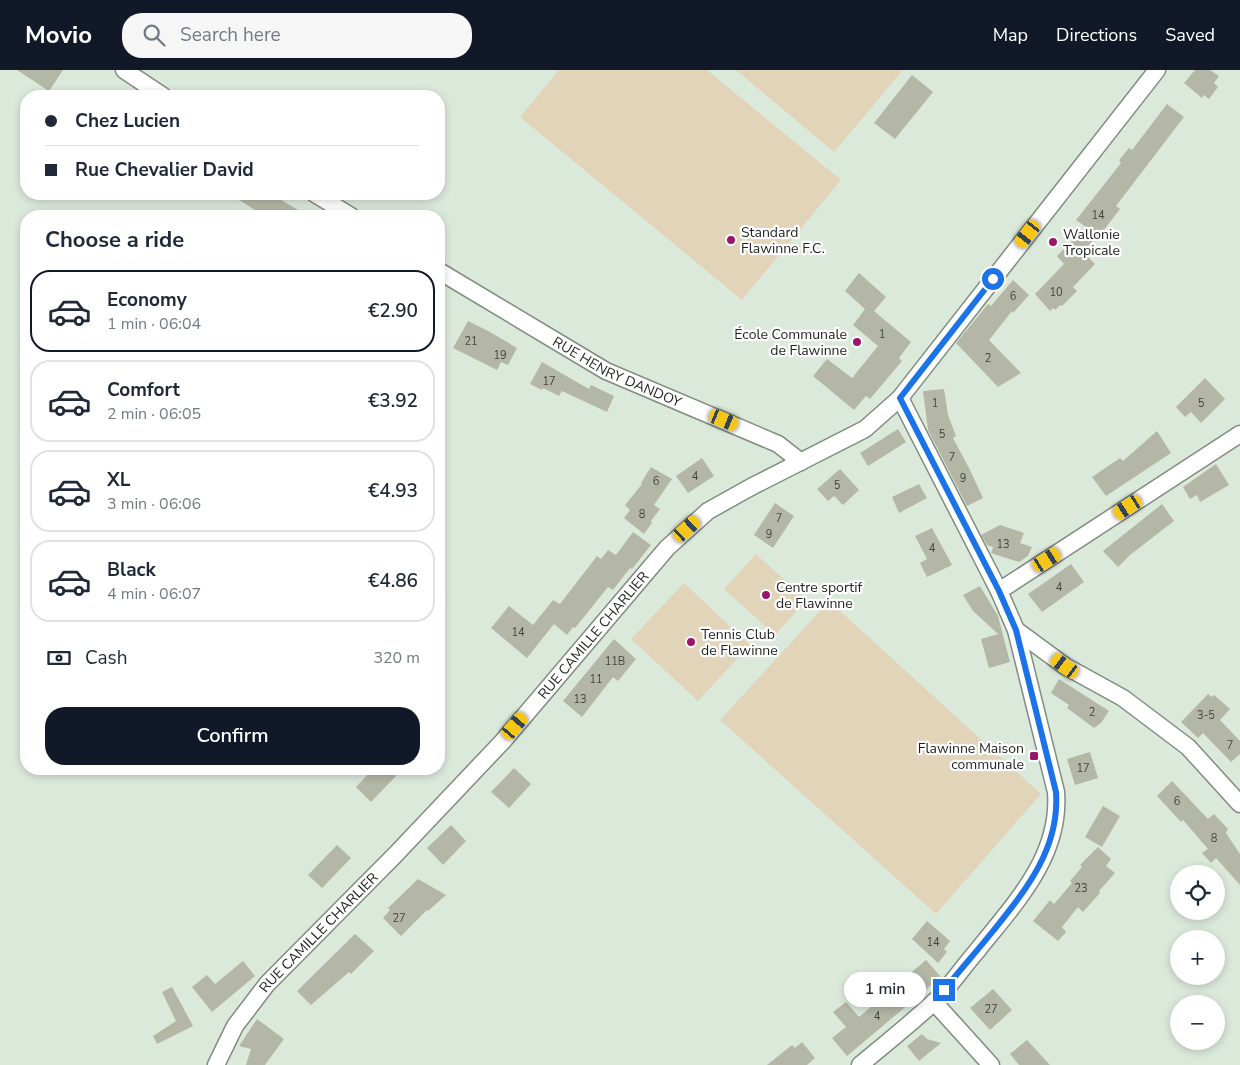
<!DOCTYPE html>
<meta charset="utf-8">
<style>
:root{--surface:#fff;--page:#f6f6f7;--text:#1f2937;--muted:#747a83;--line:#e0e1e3;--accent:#111827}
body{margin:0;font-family:"Nunito Sans",sans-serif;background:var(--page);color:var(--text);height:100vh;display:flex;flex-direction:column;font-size:19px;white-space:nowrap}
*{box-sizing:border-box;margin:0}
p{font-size:16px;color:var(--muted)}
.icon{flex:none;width:28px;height:28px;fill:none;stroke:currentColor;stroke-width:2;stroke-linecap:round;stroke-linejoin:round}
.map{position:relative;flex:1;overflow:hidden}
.side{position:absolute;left:20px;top:140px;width:425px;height:565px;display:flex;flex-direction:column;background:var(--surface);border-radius:20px;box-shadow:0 2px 8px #0003}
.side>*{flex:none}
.guide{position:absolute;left:20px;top:20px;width:425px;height:110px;border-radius:20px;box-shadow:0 2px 8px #0003;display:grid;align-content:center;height:110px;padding:0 25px;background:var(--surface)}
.tools{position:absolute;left:1170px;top:795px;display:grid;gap:10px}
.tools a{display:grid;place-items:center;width:55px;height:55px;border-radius:50%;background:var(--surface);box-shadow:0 2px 8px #0003;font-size:25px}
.end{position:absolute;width:22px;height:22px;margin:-11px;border:6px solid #1a73e8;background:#fff;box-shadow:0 0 0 2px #fff}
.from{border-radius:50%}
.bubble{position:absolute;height:35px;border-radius:18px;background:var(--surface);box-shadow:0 2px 8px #0003;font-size:16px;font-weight:600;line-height:35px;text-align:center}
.car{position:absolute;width:15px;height:30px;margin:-15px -8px;border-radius:6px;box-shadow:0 0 4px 1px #0007;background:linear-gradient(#f5c518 24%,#345 0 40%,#f5c518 0 76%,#345 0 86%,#f5c518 0)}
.guide b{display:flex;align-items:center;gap:18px;height:48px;font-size:19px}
.guide b+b{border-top:1px solid var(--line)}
.guide i{width:12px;height:12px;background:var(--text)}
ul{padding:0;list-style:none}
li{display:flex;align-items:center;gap:15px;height:82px;margin:0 10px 8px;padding:0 15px;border:2px solid var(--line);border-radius:20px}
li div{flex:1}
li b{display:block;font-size:19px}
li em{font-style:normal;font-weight:600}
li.on{border-color:var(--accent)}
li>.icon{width:45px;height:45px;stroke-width:1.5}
h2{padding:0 25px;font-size:22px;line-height:60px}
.pay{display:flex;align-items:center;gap:12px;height:55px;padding:0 25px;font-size:19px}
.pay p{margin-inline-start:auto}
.button{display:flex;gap:10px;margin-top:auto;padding:10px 25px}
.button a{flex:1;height:58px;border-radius:20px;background:var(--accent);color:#fff;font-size:20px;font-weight:600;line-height:58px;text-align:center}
header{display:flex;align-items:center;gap:30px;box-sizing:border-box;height:70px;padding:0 25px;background:var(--accent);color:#fff}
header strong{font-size:24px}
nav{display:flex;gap:28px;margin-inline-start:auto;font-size:18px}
.search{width:350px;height:45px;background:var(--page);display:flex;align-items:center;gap:12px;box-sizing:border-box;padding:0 18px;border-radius:20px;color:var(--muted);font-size:19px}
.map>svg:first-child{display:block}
</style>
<header>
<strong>Movio</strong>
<div class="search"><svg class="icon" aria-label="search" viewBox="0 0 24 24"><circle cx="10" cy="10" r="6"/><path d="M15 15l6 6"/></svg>Search here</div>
<nav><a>Map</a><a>Directions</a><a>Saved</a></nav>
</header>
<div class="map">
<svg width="1240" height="995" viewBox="0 0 1240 995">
<rect width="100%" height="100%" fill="#dbe9db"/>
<path fill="#e2d4b9" d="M559,0h148l134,110 -99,120 -222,-183z
M736,0h167l-69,82z
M756,484l51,46 -32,35 -51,-46z
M684,513l66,62 -52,56 -67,-62z
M829,531l212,193 -105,120 -216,-194z"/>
<path fill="#b4b7a6" d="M17,0h46l-14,21z
M1195,0h15l9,6 -5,7 4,4 -9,12 -5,-4 -2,3 -18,-15z
M912,5l21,17 -38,47 -21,-16z
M1167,34l17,13 -68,89 4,3 -17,22 -1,-1 -19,22 12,12 -22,23 4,4 -15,15 -2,-1 -5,5 -2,-2 -3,3 -15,-17 29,-30 -7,-8 29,-29 -10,-7 45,-57 -2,-3 10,-12 3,2z
M230,124h41l37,22h-44z
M859,203l27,24 -12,14 37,31 -12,16 3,3 -32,38 -4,-3 -12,14 -41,-34 14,-17 25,19 26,-32 -25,-21 12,-16 -20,-18z
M1013,210l16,15 -16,18 -1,-2 -23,29 32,33 -23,14 -42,-44 32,-39 3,2z
M468,251l22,11 27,16 -9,17 -7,-3 -4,8 -44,-22z
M542,292l47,27 2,-4 23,11 -7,16 -45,-21 -3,5 -16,-8 -1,2 -12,-6z
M1205,308l20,21 -24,24 -10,-11 -6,5 -9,-10z
M944,319l4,26 8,21 -3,2 16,30 14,30 -16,8 -39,-76 -5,-39z
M898,359l8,13 -38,24 -8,-13z
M1157,361l14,22 -65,43 -14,-19 28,-19 3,3z
M702,388l12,18 -26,17 -12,-17z
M1216,394l13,21 -29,17 -3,-7 -7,4 -7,-12z
M651,397l21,12 -18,26 6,4 -9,12 1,2 -8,11 -20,-16 6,-8 -5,-5 17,-21 -1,-1z
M840,399l19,21 -16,15 -9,-9 -6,5 -11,-12z
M919,414l8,14 -28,15 -7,-16z
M775,433l19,13 -21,32 -19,-13z
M1162,434l12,17 -44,34 -12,12 -15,-16z
M1000,455l24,8 -4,10 12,4 -4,9 -9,6 -28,-9 2,-6 -6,-2 -6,-10z
M932,458l20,37 -25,12 -7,-14 7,-4 -12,-23z
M633,462l18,13 -19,24 -2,-1 -17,22 -5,-3 -33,41 -2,-1 -6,8 -13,-11 -27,34 -36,-30 18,-22 24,19 20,-25 7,4 37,-48 4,3 7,-9 8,5z
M1071,494l13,18 -42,30 -14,-18z
M980,516l18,30 12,46 -21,6 -8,-29 17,-5 -25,-23 -10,-16z
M614,569l22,20 -18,22 -5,-4 -31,40 -19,-16z
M1059,609l50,32 -8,12 -7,5 -27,-20 2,-3 -18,-12z
M1208,624l4,3 2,-2 16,14 -10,11 20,21v13l-9,8 -28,-29 -5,5 -17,-16z
M1090,682l8,26 -23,7 -8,-26z
M514,698l17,16 -22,24 -18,-16z
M373,699h15l8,7 -25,26 -15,-15z
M1172,711l36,38 6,-5 14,15 -2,4 14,21v31l-24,-27 -5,5 -9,-10 6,-4 -25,-29 -2,2 -24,-26z
M1103,736l17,10 -18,31 -17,-10z
M451,755l15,16 -23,24 -16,-17z
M337,775l14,13 -29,30 -14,-13z
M1098,777l13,12 -5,7 9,7 -16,18 1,2 -17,19 -5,-5 -16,20 4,5 -8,9 -25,-20 17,-21 4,4 18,-21 -2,-2 12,-14 -2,-2z
M418,809l28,16 -18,16 -1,-1 -26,26 -18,-18 7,-8 -2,-2z
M927,851l23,20 -6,8 3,3 -9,11 -26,-24z
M355,864l19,17 -23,23 -2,-2 -38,33 -14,-14z
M926,890l15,17 -94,79 -15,-18 14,-11 -13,-15 13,-10 13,15z
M243,891l12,15 -43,36 -20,-25 15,-12 8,9z
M172,917l21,39 -36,18 -4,-8 23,-15 -14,-29z
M993,919l19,21 -22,20 -20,-22z
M257,949l27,20 -19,26h-19l5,-16 -12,-3z
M922,964l5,5 14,4 -22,18 -12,-15z
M1027,970l23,25h-31l-9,-11z
M802,972l13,16 -8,7h-40l25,-20 3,3z"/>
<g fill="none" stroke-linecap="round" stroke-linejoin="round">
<defs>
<g id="street">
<path d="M124,0l39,26"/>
<path d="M315,124l36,22"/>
<path id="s1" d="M439,201l167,100 172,73 23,18"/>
<path d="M999,521l241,-157"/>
<path d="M1016,560l49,36 58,32 65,49 52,57"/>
<path d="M934,932l57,63"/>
<path id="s2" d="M216,995l19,-39 32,-42 128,-129 108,-114 164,-193 41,-37 43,-24 114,-58 35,-31 257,-328"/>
<path d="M860,995c24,-20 49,-40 73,-62 16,-15 29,-35 44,-52 37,-47 84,-94 79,-159l-40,-162 -17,-39 -99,-193"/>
</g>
</defs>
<use href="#street" stroke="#808c80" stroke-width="19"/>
<use href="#street" stroke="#fff" stroke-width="16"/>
</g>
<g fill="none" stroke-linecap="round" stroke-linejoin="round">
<path stroke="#1a73e8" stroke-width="6" d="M944,920c16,-20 33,-39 49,-59 33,-41 67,-83 63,-139l-40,-162 -17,-39 -99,-193 93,-119"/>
</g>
<g fill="#9b1669" stroke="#fff" stroke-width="2">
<circle cx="731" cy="170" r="5"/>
<circle cx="1053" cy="172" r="5"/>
<circle cx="857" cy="272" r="5"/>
<circle cx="766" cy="525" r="5"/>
<circle cx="691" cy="572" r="5"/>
<rect x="1029" y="681" width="10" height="10" rx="2.5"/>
</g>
<g text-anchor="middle" stroke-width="4.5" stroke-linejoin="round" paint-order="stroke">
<g font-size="11" fill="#42463e">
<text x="1098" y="149">14</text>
<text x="1056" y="226">10</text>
<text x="1013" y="230">6</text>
<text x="882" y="268">1</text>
<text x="471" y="275">21</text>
<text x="500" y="289">19</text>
<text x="988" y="292">2</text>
<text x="549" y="315">17</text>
<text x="935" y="337">1</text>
<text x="1201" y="337">5</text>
<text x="942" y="368">5</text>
<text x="952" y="391">7</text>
<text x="695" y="410">4</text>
<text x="963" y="412">9</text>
<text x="656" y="415">6</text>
<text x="837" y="419">5</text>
<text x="642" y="448">8</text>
<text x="779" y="452">7</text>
<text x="769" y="468">9</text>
<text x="1003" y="478">13</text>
<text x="932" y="482">4</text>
<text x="1059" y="521">4</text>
<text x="518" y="566">14</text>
<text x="615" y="595">11B</text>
<text x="596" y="613">11</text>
<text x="580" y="633">13</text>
<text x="1092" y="646">2</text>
<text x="1206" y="649">3-5</text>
<text x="1230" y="679">7</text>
<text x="1083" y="702">17</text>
<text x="1177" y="735">6</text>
<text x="1214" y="772">8</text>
<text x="1081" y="822">23</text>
<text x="399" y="852">27</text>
<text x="933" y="876">14</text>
<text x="991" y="943">27</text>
<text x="877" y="950">4</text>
</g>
<g font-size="14" fill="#1c211c" stroke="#fff" text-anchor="start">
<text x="741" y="167">Standard<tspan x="741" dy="16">Flawinne F.C.</tspan></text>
<text x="1063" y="169">Wallonie<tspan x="1063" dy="16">Tropicale</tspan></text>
<text x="847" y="269" text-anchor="end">École Communale<tspan x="847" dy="16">de Flawinne</tspan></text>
<text x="776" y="522">Centre sportif<tspan x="776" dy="16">de Flawinne</tspan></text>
<text x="701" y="569">Tennis Club<tspan x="701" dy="16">de Flawinne</tspan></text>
<text x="1024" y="683" text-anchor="end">Flawinne Maison<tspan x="1024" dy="16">communale</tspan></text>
</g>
<g font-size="14" fill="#1c211c" stroke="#fff">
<text dy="5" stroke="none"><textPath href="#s1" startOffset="205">RUE HENRY DANDOY</textPath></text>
<text dy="5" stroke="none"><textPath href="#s2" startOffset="574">RUE CAMILLE CHARLIER</textPath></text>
<text dy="5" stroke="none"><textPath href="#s2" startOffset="169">RUE CAMILLE CHARLIER</textPath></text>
</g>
</g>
</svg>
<div class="tools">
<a><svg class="icon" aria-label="locate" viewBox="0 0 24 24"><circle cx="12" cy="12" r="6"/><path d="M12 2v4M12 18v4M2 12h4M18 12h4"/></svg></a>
<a>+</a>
<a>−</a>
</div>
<i class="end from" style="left:993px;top:209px"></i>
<i class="end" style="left:944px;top:920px"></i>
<div class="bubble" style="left:844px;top:902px;width:82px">1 min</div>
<i class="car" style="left:1028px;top:164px;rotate:218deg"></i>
<i class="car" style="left:724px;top:350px;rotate:112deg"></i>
<i class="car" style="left:1128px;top:437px;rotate:237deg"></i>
<i class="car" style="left:687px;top:459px;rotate:48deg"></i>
<i class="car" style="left:1047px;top:490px;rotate:57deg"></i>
<i class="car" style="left:1065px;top:596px;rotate:306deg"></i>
<i class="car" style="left:515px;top:656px;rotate:40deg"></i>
<div class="guide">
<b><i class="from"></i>Chez Lucien</b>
<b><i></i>Rue Chevalier David</b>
</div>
<section class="side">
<h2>Choose a ride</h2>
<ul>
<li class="on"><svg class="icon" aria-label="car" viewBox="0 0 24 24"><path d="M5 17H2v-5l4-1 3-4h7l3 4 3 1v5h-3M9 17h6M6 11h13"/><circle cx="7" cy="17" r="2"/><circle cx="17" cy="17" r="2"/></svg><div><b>Economy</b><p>1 min · 06:04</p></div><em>€2.90</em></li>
<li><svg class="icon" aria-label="car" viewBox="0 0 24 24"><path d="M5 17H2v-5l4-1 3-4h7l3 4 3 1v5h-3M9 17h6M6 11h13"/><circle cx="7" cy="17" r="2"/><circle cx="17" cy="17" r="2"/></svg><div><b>Comfort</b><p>2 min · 06:05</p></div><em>€3.92</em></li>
<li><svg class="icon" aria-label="car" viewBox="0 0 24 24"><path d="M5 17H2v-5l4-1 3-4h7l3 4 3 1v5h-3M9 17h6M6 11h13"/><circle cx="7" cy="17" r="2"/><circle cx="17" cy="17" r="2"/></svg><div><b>XL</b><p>3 min · 06:06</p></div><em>€4.93</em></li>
<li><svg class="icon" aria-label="car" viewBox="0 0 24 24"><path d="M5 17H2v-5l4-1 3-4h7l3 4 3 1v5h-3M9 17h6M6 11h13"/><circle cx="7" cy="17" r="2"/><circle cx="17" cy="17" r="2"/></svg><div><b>Black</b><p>4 min · 06:07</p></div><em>€4.86</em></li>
</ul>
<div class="pay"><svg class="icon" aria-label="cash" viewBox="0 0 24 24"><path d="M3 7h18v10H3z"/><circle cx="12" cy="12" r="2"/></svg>Cash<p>320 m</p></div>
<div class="button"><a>Confirm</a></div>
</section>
</div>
